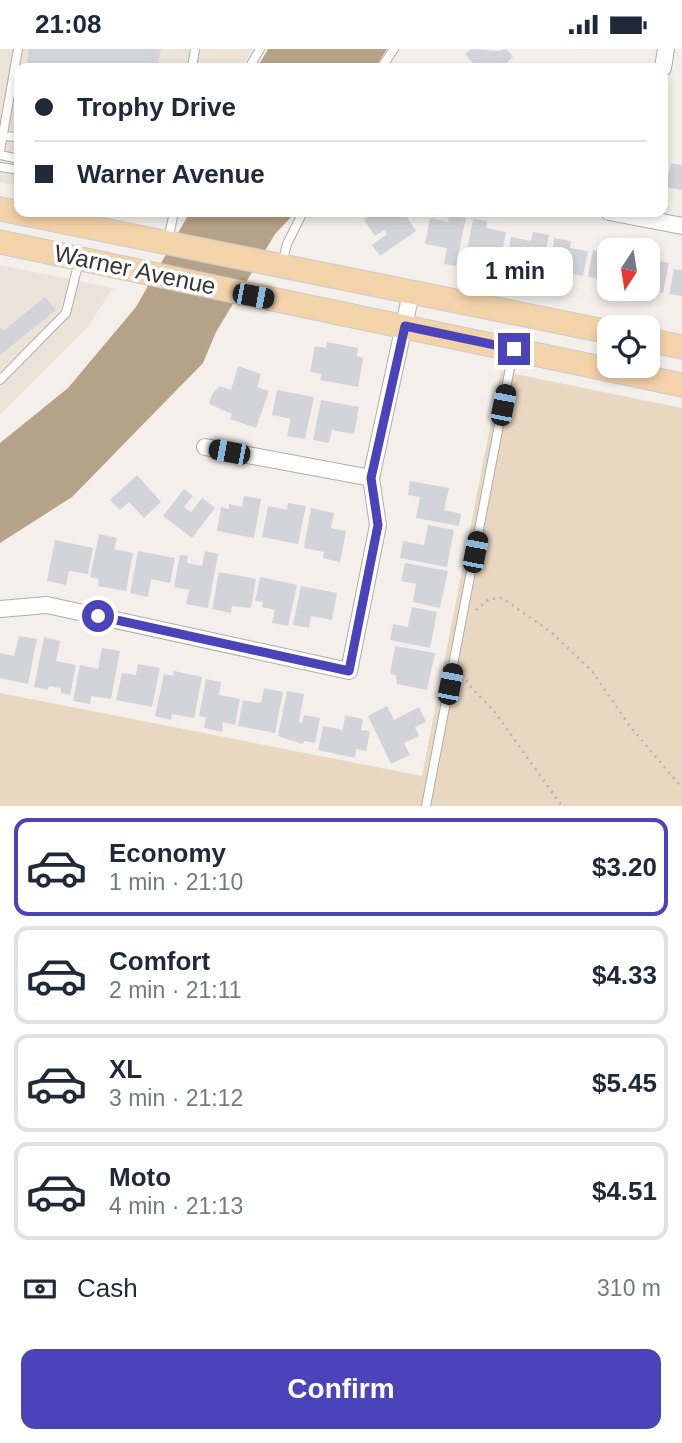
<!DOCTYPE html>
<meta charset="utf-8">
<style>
:root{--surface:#fff;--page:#f2f2f3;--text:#1f2937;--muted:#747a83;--line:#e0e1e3;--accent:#4b43ba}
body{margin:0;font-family:Arial,sans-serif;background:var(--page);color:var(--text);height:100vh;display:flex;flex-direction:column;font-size:26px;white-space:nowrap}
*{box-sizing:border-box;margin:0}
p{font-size:23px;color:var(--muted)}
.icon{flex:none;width:38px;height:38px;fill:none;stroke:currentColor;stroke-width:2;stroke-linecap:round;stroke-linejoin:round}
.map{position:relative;height:757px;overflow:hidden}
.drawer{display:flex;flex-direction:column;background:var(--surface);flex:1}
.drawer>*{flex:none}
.hud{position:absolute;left:14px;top:14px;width:654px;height:154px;border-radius:14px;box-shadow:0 4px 10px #0003;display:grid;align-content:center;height:154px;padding:0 21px;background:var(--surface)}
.needle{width:46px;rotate:192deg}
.controls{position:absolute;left:597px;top:189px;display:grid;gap:14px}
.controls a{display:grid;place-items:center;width:63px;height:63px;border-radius:14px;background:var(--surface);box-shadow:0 4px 10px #0003;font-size:35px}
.end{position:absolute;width:32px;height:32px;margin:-16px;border:9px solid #4b43ba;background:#fff;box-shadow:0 0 0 4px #fff}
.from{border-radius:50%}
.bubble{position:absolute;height:49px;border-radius:14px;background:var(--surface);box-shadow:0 4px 10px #0003;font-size:23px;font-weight:800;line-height:49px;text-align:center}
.car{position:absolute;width:21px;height:42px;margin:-21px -10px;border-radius:9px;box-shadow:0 0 5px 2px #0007;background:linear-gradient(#222 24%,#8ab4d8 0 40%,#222 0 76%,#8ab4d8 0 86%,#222 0)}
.hud b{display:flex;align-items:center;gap:24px;height:66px;font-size:26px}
.hud b+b{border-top:2px solid var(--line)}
.hud i{width:18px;height:18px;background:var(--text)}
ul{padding:12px 0 0;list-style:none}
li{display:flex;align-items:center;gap:21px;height:98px;margin:0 14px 10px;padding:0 7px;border:4px solid var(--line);border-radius:14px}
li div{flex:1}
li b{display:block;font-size:26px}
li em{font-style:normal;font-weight:800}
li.selected{border-color:var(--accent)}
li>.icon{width:63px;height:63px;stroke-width:1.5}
.pay{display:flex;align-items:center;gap:18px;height:77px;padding:0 21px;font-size:26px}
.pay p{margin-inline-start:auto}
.primary-button{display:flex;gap:14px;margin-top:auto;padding:14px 21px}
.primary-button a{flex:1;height:80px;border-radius:14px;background:var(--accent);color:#fff;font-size:28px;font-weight:800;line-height:80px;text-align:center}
.status{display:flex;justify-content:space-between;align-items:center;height:49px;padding:0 35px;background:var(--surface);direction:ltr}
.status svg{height:19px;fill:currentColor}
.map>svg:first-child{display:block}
</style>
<div class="status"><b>21:08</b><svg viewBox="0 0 49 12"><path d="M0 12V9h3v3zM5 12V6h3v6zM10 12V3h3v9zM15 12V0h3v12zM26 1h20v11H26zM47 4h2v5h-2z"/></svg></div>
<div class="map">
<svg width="682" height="757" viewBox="0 0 682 757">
<rect width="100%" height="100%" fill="#f4efea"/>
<path fill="#ece3d8" d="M0,0h252l-11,19h-222v118l-19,-4z
M0,216l113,23 -26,40 -87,87z"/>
<path fill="#ead7c2" d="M501,322l181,37v398h-682v-113l422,83z"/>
<path fill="#b6a189" d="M268,0h119l-12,19h-118z
M190,163h106l-21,22 -59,98 -13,31 -131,134 -72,46v-100l68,-55 68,-81z"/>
<path fill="#d3d4da" d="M29,0h132l-4,19h-131z
M471,0l28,2 7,-2 7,8 -12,11h-16l-1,-2 -7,2 -12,-14z
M671,114l11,2v25l-16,-3z
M375,163h40l-8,5 9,14 -36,25 -8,-11 15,-11 -3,-4 -9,6 -11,-16z
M449,166l17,3 -10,48 -12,-2 3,-16 -22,-4 5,-26 18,4z
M473,170l14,2 -1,7 20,4 -5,27 -34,-7z
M533,183l16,3 -7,33 -35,-6 4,-25 20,4z
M554,189l17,3 -1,7 18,3 -5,25 -31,-6 3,-13 -3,-1z
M593,201l16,3v28l-21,-4z
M648,210l21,4 -6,30 -15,-3z
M674,220l8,1v26l-13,-2z
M45,248l11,13 -56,45v-28l3,4z
M327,293l31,6 -1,8 6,2 -5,29 -38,-7 2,-6 -12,-2 5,-26 11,2z
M238,317l23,8 -4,13 12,4 -13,37 -26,-9 2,-5 -23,-10 3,-10 8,-8 11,4z
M277,341l37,7 -9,42 -18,-3 4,-17 -19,-4z
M321,351l38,7 -5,27 -22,-4 -3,13 -16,-3z
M137,426l24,27 -17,16 -15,-16 -9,8 -10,-10z
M410,432l39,7 -5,22 17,4 -2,12 -43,-8 4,-21 -12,-2z
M184,440l9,7 -9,11 7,5 11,-14 13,10 -23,30 -29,-22z
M244,447l17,3 -7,39 -37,-7 4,-24 8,2v-5l13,3z
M288,454l18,3 -8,38 -36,-7 6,-31 19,4z
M311,459l23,5 -3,15 15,3 -6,31 -17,-4 1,-6 -20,-4z
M428,476l26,5 -7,37 -47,-9 3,-17 21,4z
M99,485l18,4 -3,11 19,4 -7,38 -28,-5 1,-7 -9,-2z
M55,491l38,8 -5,26 -19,-3 -3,14 -19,-4z
M138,502l37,7 -5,25 -19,-4 -3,18 -18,-4z
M205,502l13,3 -10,54 -22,-4 3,-14 -15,-3 6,-32 8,1 -1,7 15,3z
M405,514l43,8 -8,37 -27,-6 3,-18 -15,-3z
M219,523l37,7 -5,29 -19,-2 -1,7 -19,-4z
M260,528l37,8 -9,41 -16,-3 3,-13 -13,-3 1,-5 -8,-1z
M301,537l36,7 -5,27 -21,-4 -2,12 -16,-3z
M412,558l25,5 -7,36 -40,-8 3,-16 15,3z
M19,587l18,3 -9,45 -28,-6v-25l14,3z
M44,588l16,4 -4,20 20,4 -6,30 -9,-2v-5l-12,-2 -1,4 -14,-3z
M395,597l40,7 -8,37 -30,-6 -1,-9 -6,-1z
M102,599l18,3 -9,48 -20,-3 -1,8 -17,-3 7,-36 18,4z
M138,615l22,4 -8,39 -36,-7 6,-27 14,2z
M174,622l28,6 -8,41 -22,-4 -1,6 -16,-4 9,-42 9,2z
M206,630l15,3 -2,13 21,4 -5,26 -12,-3 -1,10 -18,-4 2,-11 -7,-1z
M264,639l19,4 -8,41 -37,-7 5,-26 18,3z
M287,642l17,3 -5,28 3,1 2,-8 16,3 -5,25 -10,-2 -3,3 -24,-8z
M387,657l7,14 25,-13 7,15 -11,5 4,9 -15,7 6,12 -19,9 -23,-48z
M345,666l18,4 -2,11 9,1 -4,20 -10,-2 -1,9 -37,-8 5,-24 20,4z"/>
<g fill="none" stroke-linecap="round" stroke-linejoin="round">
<defs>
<path id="service" d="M192,19l3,-19
M249,19l11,-19
M381,19l13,-19
M3,87l16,1
M0,102l18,-102
M0,106l19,4
M0,118l19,3
M172,191l-2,-9 4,-19
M282,215l5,-20 16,-32
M0,331l66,-67 13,-52
M426,757l87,-454"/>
<path id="minor" d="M663,19l3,-19
M609,163l73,14
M205,398l166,31
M0,560l47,-4 302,66 29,-146 -7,-47 40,-185"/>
<path id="primary" d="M0,160l609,123
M0,193l682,143
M648,291l34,7"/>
</defs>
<use href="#service" stroke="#b1ada8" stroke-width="10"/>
<use href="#minor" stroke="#b1ada8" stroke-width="18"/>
<use href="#primary" stroke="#cbcbca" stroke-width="25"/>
<path stroke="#b7b3af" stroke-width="2.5" stroke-dasharray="2 5" stroke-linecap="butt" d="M476,561l13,-11 13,-1 49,34 41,39 37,54 53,63
M463,625l7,12 24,25 68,95"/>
<use href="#service" stroke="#fff" stroke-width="8"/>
<use href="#minor" stroke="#fff" stroke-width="16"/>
<use href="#primary" stroke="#f3d3aa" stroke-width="23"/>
</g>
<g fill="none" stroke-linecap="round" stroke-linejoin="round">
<path stroke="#4b43ba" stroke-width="9" d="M98,567l251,55 29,-146 -7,-47 34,-152 109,23"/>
</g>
<g text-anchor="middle" stroke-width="7" stroke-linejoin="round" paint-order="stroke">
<g font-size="24" fill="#383634" stroke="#fff">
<text transform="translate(135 221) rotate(12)" y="8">Warner Avenue</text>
</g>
</g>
</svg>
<div class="controls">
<a><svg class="needle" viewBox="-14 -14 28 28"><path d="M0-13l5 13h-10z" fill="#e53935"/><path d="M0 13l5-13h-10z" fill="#747a83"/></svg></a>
<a><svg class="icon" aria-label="locate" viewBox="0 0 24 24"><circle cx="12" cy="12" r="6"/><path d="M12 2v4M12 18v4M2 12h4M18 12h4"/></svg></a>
</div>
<i class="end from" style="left:98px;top:567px"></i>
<i class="end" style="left:514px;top:300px"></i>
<div class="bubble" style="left:457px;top:198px;width:116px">1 min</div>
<i class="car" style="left:253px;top:247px;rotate:101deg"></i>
<i class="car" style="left:503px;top:356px;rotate:11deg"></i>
<i class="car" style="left:229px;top:403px;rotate:281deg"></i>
<i class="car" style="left:475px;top:503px;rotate:11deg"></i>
<i class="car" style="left:450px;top:635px;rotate:11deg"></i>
<div class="hud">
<b><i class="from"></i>Trophy Drive</b>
<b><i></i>Warner Avenue</b>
</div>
</div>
<section class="drawer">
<ul>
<li class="selected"><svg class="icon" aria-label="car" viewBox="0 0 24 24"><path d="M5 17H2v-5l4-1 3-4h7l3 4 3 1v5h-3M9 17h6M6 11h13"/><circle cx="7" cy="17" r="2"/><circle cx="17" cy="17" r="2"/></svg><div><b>Economy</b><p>1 min · 21:10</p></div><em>$3.20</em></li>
<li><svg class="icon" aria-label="car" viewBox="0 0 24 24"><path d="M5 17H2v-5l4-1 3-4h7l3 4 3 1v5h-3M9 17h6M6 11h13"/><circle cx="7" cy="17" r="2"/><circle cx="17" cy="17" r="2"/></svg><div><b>Comfort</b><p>2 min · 21:11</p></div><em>$4.33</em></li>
<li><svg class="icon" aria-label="car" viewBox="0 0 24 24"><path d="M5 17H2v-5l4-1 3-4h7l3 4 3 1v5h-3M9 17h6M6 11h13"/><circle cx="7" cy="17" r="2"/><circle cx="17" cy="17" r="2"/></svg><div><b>XL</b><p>3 min · 21:12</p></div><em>$5.45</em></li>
<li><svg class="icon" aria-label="car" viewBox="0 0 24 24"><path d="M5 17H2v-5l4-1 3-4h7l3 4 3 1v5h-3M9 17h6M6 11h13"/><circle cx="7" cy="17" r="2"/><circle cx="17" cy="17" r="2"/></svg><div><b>Moto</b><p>4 min · 21:13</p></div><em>$4.51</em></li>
</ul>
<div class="pay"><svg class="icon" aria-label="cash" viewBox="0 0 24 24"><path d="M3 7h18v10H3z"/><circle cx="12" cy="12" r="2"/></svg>Cash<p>310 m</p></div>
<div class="primary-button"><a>Confirm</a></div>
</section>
